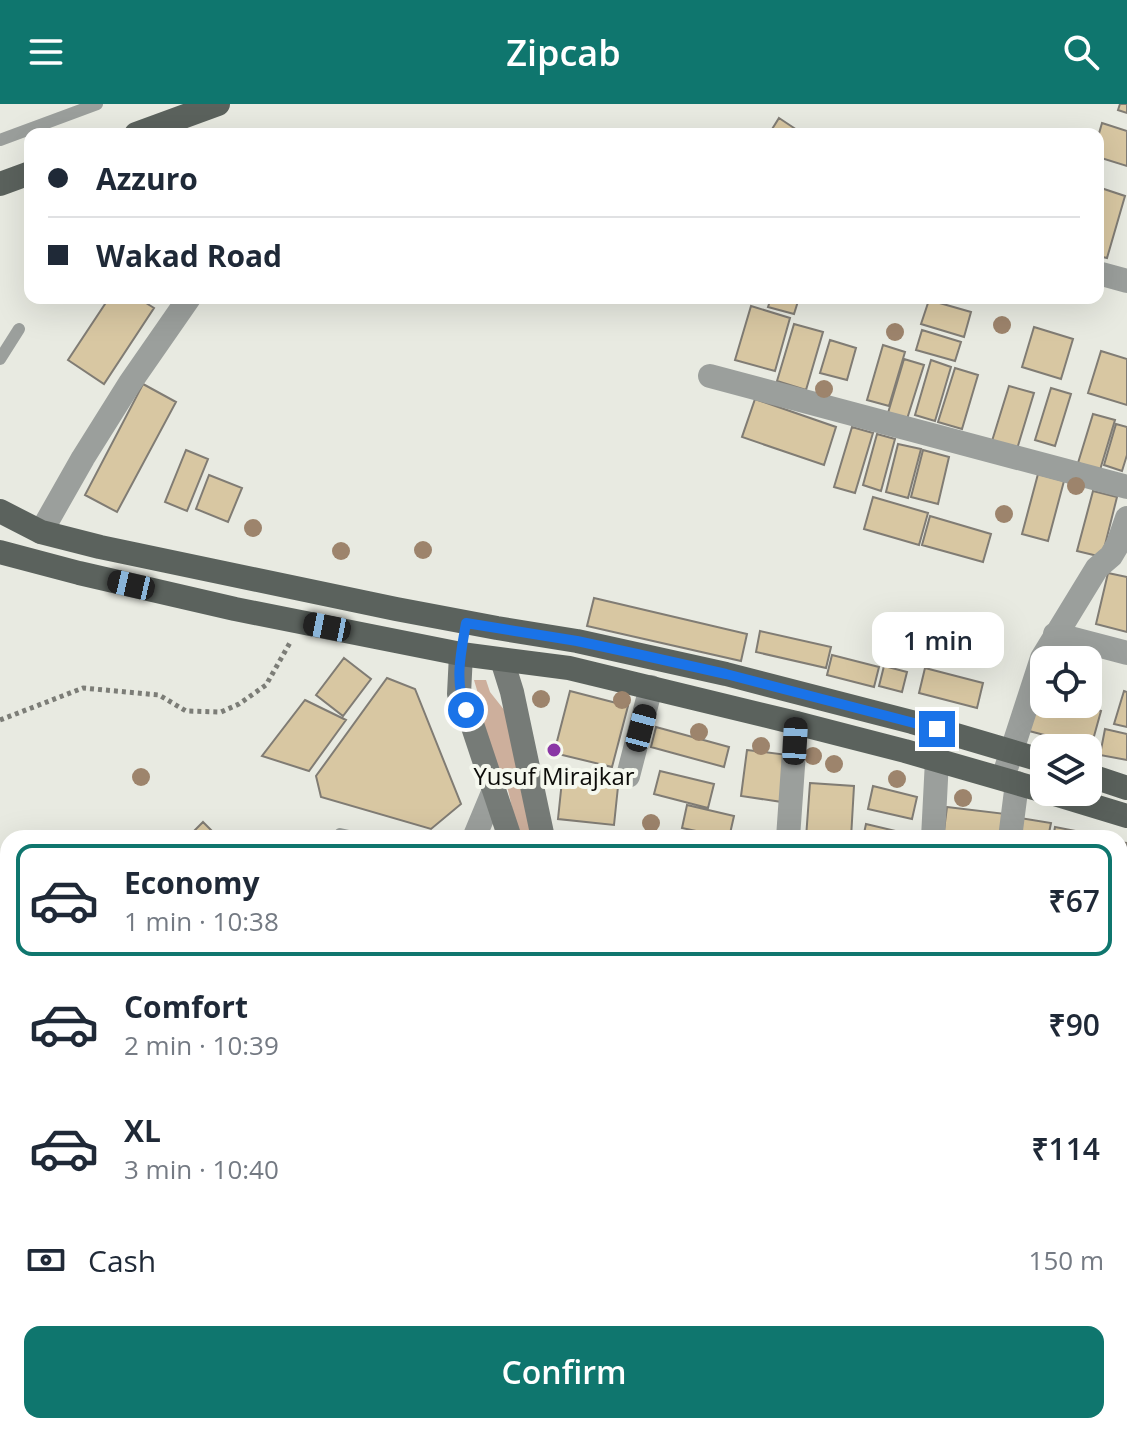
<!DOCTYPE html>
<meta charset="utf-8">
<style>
:root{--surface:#fff;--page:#f6f6f7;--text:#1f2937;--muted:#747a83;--line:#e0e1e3;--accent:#0f766e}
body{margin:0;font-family:"Open Sans",sans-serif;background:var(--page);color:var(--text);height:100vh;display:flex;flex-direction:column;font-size:30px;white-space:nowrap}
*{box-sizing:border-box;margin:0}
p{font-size:26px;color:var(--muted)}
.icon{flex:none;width:44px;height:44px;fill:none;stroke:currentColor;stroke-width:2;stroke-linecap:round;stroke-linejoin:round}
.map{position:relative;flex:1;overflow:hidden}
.side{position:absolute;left:0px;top:726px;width:1128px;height:604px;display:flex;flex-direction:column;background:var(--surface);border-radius:24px 24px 0 0;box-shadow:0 8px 32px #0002}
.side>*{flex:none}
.guide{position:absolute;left:24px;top:24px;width:1080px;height:176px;border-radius:16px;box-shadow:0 8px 32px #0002;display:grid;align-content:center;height:176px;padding:0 24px;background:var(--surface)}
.controls{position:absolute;left:1030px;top:542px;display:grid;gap:16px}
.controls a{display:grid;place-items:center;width:72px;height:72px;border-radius:16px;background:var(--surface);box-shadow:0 8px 32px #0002;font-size:40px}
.end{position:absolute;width:36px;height:36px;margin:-18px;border:10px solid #1a73e8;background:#fff;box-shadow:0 0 0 4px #fff}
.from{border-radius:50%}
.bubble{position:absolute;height:56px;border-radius:16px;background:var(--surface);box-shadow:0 8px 32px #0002;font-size:26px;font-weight:600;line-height:56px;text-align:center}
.car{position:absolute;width:24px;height:48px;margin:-24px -12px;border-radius:10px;box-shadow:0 0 6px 2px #0007;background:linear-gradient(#222 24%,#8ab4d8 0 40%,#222 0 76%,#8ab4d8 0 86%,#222 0)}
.guide b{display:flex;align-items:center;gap:28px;height:76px;font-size:30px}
.guide b+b{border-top:2px solid var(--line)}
.guide i{width:20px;height:20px;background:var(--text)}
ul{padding:14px 0 0;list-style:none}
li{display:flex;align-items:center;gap:24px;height:112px;margin:0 16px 12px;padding:0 8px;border:4px solid transparent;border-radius:16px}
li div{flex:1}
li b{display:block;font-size:30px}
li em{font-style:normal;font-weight:600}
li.current{border-color:var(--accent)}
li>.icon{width:72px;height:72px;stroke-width:1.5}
.pay{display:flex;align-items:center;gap:20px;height:88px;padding:0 24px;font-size:30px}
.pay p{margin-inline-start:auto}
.primary-button{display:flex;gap:16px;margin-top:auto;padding:16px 24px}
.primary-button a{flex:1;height:92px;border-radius:16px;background:var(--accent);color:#fff;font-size:32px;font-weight:600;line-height:92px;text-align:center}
header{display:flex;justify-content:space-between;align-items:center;height:104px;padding:0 24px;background:var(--accent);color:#fff;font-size:36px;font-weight:600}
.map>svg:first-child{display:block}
</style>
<header><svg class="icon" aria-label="menu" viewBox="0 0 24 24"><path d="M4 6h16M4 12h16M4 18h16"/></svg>Zipcab<svg class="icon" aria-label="search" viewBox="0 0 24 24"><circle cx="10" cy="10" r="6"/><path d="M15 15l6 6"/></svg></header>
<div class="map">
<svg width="1127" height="1330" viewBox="0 0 1127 1330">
<rect width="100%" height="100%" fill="#e8eae1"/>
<path fill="#cdaf9c" d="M474,576h12l4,12 19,24 10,66 14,56h-14l-11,-48 -25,-58 -6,-19 2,-16z"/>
<path fill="#d8c7a2" stroke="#807c74" stroke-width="2" d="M1120,0h7v9l-9,-3z
M779,14l24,16h-34z
M1102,19l25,8v35l-29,-9v-20z
M1098,83l27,9 -18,62 -9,-2z
M109,194h29l16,10 -50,76 -36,-24z
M771,194h28l-5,16 -26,-7z
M929,196l42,12 -7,25 -43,-13z
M751,202l39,12 -15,53 -40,-11z
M794,220l29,8 -17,58 -29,-9z
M1034,223l39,12 -12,40 -39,-12z
M922,226l39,12 -6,19 -39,-11z
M830,236l26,8 -9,32 -27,-7z
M883,241l22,7 -16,54 -22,-6z
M1101,247l26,8v46l-39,-12z
M904,255l20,6 -17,54 -19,-6z
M931,256l20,7 -16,54 -20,-6z
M955,264l23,7 -16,54 -24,-7z
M143,280l33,18 -59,110 -32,-17z
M1009,282l25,7 -17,56 -25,-8z
M1051,284l20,6 -16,52 -20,-6z
M755,295l81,28 -12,38 -82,-28z
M1093,310l22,6 -15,50 -22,-7z
M1116,320l11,3v28l-5,16 -18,-6z
M852,323l21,6 -18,60 -21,-6z
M877,330l18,5 -14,52 -18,-6z
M898,340l23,5 -13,49 -22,-6z
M186,346l22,9 -21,52 -22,-9z
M923,346l26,7 -11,47 -27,-7z
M1038,370l26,7 -16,60 -26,-7z
M209,371l33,13 -14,34 -32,-13z
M1093,387l24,6 -15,60 -25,-6z
M873,393l55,16 -9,32 -55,-16z
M930,412l61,18 -8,28 -61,-17z
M1108,469l19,4v55l-31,-8z
M594,494l153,36 -6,27 -154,-35z
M760,527l71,16 -5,21 -70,-16z
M832,551l47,12 -5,20 -47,-12z
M344,554l27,21 -28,37 -27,-21z
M884,562l23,6 -5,20 -23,-6z
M925,564l58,15 -6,25 -58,-15z
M387,574l28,11 46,115 -30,25 -110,-32 -5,-21z
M570,587l58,15 -16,61 -58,-14z
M1124,587l3,1v35l-13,-3z
M1038,591l6,1v8h30l27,7 -10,36 -62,-16z
M305,596l41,20 -37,51 -47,-15z
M656,623l73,20 -5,20 -73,-20z
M1105,625l22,5v26l-27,-5z
M747,646l41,5 -6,47 -41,-6z
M563,667l56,6 -5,48 -56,-6z
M660,667l54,13 -6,24 -54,-14z
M810,679l44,3 -3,52h-45z
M873,682l44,11 -5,22 -44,-10z
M687,701l47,11 -5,22 -47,-10z
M947,703l59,7 -3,24h-60z
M1020,714l31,5 -3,15h-31z
M203,718l16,16h-32z
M866,720l38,9 -1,5h-40z
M1055,723l31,6 -1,5h-32z
M1120,738l7,1v27l-7,35z
M1126,823h1v50l-5,-1z
M1125,930l2,16v33l-7,1v-49z
M1127,1026v50l-7,1v-50z
M1127,1128v38l-7,2v-39z
M1127,1218v43l-7,2v-44z
M759,1322h29l2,8h-29z
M824,1322h26v1l-25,5z
M1001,1322h31l2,8h-31z
M1055,1322h49l2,8h-49z
M991,1325l1,5h-25z"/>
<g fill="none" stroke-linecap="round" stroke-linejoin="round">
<path stroke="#7c7d77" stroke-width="5" stroke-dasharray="4 4" stroke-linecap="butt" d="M0,616l83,-32 76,7 27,16 35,1 18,-8 27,-19 25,-44"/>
<path stroke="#9b9f9c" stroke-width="12" d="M0,36l97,-36
M0,255l19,-30
M340,730l18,4"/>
<path stroke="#9b9f9c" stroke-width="24" d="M1098,169l29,8
M710,272l417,111
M41,428l42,-74 47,-75 59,-85
M1055,530l72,19
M628,672l23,-89
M1003,674l39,-120 55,-90 14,-12 7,-12 9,-26
M474,734l20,-48
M788,734l8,-115
M933,734l4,-78
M1010,734l7,-55
M1120,1004l7,-2
M1120,1101l7,-1
M0,1118h8
M1120,1187l7,-2
M1120,1274l7,-2
M272,1322l77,8
M861,1330l36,-8"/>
<path stroke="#767b77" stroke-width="24" d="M461,550l-2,40 14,33 37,111
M502,556l10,32 31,146
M709,1322l4,8
M739,1322l3,8"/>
<path stroke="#5b625d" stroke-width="24" d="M136,30l82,-30
M0,80l30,-11
M0,407l41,21 59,15 296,62 101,19 80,13 149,33 186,48 132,39
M0,448l79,21 156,36 226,45 108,14 227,55 109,28 139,40
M1088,671l39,13
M1048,688l79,24"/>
</g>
<g fill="#9d846c">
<circle cx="1002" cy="221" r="9"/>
<circle cx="895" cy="228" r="9"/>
<circle cx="824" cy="285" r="9"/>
<circle cx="1076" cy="382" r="9"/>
<circle cx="1004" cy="410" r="9"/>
<circle cx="253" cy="424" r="9"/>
<circle cx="423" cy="446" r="9"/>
<circle cx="341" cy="447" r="9"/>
<circle cx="541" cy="595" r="9"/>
<circle cx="622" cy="596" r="9"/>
<circle cx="699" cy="628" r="9"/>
<circle cx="761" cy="642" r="9"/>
<circle cx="813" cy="652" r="9"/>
<circle cx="834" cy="660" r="9"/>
<circle cx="141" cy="673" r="9"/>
<circle cx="897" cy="675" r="9"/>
<circle cx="963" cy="694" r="9"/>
<circle cx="651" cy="719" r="9"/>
</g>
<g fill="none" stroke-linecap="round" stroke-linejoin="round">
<path stroke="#1a73e8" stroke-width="10" d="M466,606c-12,-28 -5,-58 0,-87l111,18 60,13 89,20 211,55"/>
</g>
<circle fill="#8a37a5" stroke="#f5f8ee" stroke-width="3" cx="554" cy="646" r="8"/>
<g text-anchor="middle" stroke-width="8" stroke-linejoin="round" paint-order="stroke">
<g font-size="24" fill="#0c0c09" stroke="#f5f8ee">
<text x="554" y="681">Yusuf Mirajkar</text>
</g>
</g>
</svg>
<div class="controls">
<a><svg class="icon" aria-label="locate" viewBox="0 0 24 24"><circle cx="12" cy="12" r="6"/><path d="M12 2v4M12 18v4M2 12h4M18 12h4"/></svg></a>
<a><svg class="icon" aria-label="layers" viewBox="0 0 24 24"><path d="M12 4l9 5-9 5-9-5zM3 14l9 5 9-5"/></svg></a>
</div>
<i class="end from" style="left:466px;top:606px"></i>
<i class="end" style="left:937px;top:625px"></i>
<div class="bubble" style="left:872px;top:508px;width:132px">1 min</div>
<i class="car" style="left:131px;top:481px;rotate:283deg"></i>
<i class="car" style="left:327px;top:523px;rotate:281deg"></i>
<i class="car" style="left:641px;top:624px;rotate:15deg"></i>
<i class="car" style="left:795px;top:637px;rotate:3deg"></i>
<div class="guide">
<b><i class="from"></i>Azzuro</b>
<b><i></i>Wakad Road</b>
</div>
<section class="side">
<ul>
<li class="current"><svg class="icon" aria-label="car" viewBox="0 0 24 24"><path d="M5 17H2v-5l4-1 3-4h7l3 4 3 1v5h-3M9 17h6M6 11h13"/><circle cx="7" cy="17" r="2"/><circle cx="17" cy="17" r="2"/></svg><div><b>Economy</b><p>1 min · 10:38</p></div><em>₹67</em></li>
<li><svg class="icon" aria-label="car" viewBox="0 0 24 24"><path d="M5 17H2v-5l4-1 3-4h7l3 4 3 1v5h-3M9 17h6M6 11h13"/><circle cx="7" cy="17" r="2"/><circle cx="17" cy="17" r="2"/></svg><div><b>Comfort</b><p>2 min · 10:39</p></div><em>₹90</em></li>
<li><svg class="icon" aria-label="car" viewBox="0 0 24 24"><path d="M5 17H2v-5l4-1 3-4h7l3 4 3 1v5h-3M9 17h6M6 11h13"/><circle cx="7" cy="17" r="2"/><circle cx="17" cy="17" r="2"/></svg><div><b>XL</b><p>3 min · 10:40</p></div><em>₹114</em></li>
</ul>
<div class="pay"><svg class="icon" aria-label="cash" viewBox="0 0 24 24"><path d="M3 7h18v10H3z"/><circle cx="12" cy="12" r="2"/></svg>Cash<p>150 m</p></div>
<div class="primary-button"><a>Confirm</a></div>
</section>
</div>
